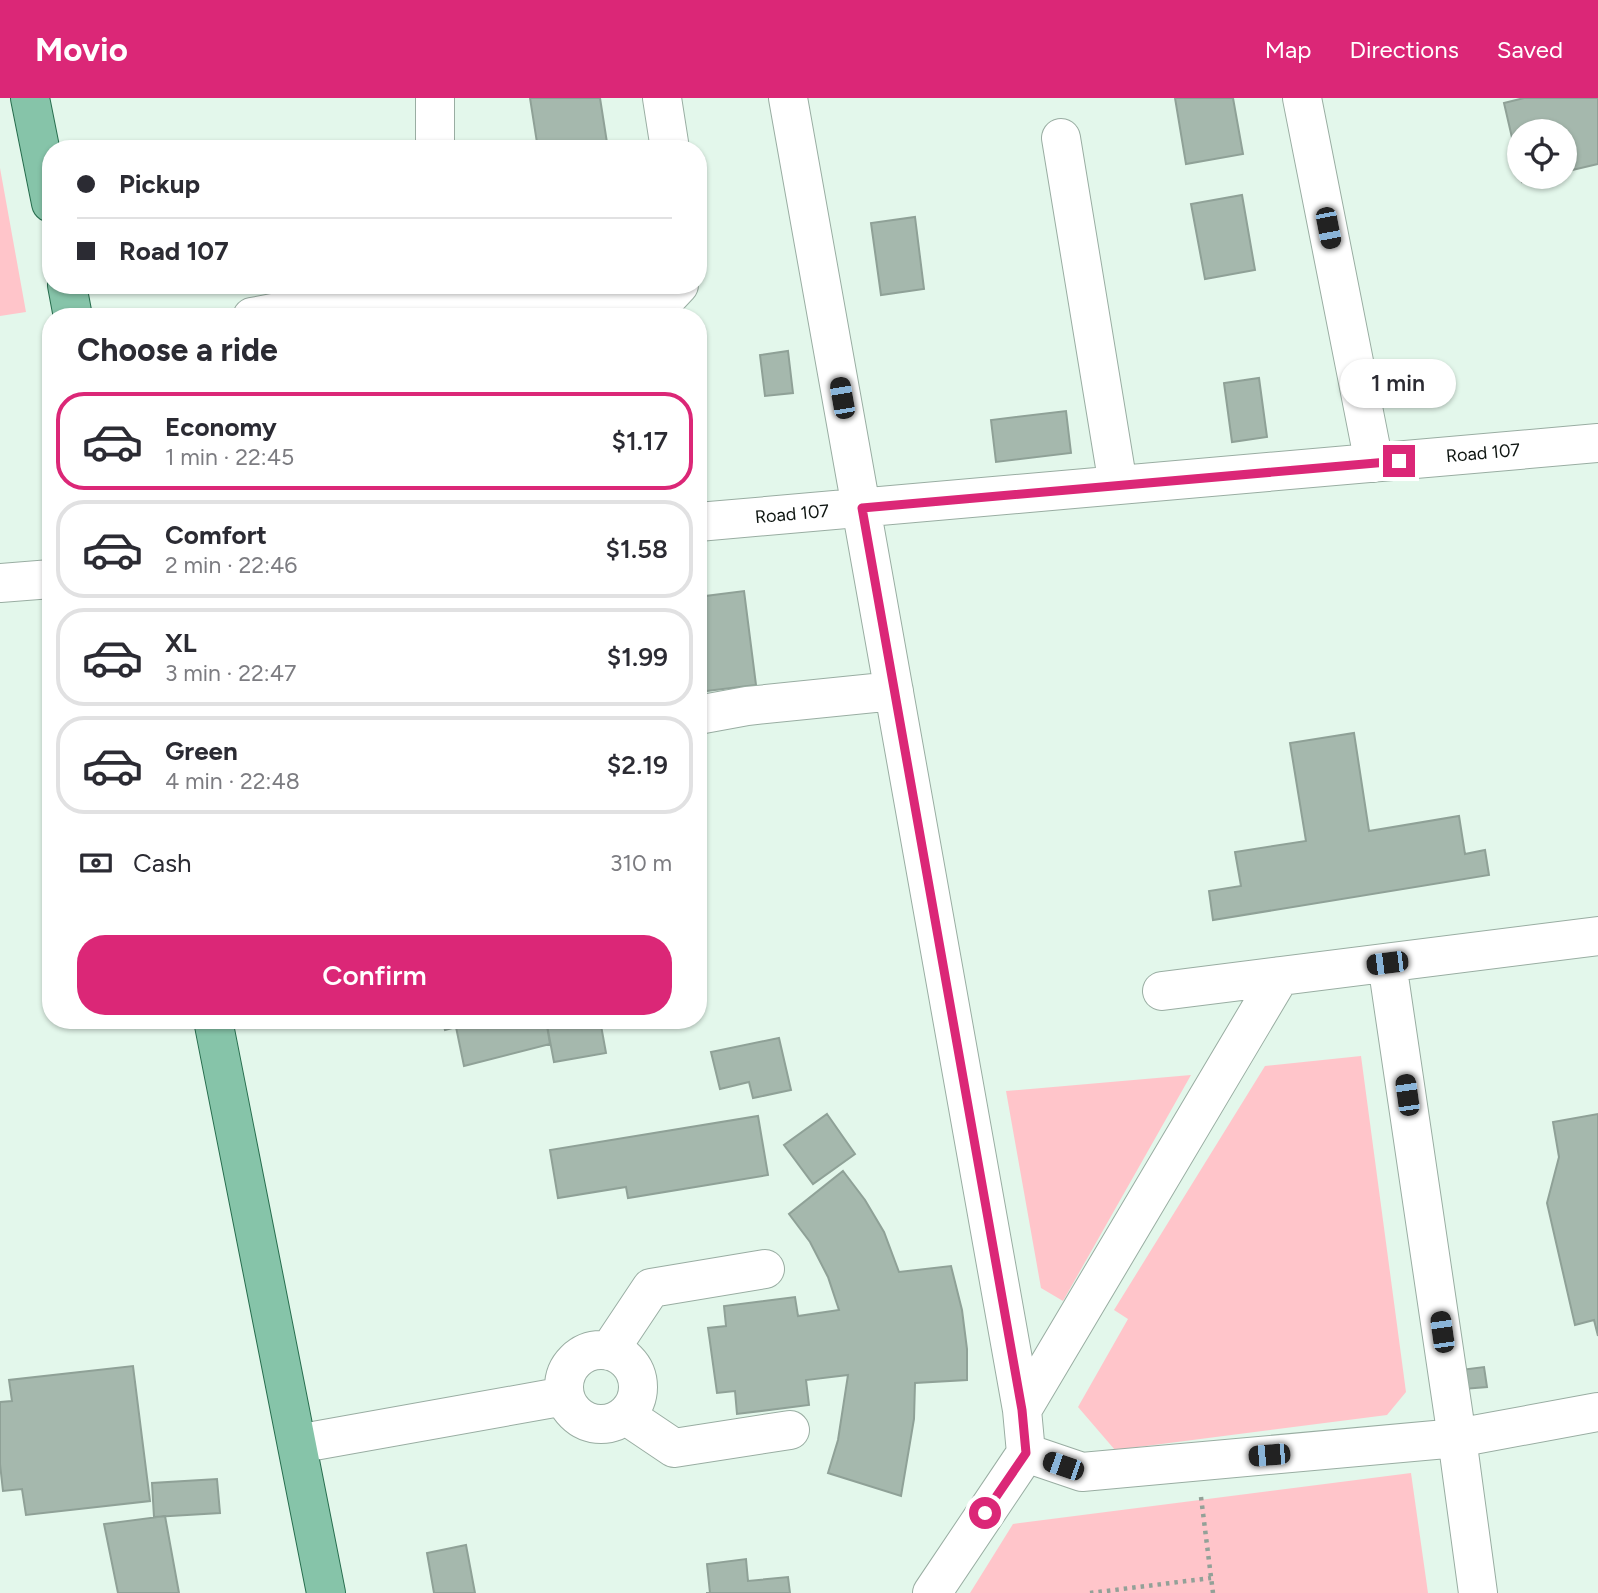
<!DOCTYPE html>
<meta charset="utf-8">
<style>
:root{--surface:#fff;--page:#f2f2f3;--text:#2b2b33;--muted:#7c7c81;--line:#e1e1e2;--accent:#db2777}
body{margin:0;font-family:Figtree,sans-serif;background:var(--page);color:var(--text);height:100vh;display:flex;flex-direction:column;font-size:26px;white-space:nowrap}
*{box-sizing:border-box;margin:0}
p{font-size:23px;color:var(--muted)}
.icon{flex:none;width:38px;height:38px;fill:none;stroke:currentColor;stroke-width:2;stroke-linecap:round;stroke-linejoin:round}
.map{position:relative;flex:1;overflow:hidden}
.panel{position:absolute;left:42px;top:210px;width:665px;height:721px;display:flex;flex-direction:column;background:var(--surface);border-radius:28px;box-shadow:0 2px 5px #0004}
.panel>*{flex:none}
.hud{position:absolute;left:42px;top:42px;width:665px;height:154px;border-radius:28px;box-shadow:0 2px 5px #0004;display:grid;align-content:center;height:154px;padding:0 35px;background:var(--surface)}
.fabs{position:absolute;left:1507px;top:21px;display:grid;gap:14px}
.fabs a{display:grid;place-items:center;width:70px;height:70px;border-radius:50%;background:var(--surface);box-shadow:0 2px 5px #0004;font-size:35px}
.end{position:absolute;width:32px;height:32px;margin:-16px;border:9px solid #db2777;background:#fff;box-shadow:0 0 0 4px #fff}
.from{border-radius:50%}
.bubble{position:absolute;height:49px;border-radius:24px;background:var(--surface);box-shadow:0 2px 5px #0004;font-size:23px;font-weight:600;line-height:49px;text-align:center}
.car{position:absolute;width:21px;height:42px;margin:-21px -10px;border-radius:9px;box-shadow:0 0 5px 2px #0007;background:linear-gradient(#222 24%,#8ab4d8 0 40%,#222 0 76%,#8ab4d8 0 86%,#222 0)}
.hud b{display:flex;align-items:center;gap:24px;height:66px;font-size:26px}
.hud b+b{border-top:2px solid var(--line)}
.hud i{width:18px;height:18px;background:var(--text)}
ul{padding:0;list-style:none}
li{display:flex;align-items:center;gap:21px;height:98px;margin:0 14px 10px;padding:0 21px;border:4px solid var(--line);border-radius:28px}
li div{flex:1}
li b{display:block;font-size:26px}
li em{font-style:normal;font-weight:600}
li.on{border-color:var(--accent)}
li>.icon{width:63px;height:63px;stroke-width:1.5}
h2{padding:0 35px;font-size:32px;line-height:84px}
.pay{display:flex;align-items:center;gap:18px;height:77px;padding:0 35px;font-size:26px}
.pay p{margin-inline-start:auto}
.primary-button{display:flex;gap:14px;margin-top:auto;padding:14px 35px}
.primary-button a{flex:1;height:80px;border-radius:28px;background:var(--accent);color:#fff;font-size:28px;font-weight:600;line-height:80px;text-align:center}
header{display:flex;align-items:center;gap:42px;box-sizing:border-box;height:98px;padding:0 35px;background:var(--accent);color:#fff}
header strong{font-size:33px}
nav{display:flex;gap:38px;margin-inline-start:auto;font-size:24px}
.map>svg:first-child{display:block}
</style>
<header>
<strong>Movio</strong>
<nav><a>Map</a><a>Directions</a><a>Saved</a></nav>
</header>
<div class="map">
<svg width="1598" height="1495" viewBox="0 0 1598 1495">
<rect width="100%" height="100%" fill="#e3f7eb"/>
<path fill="#ffc5ca" d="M0,70l26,144 -26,4z
M1361,958l45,336 -19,23 -272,35 -37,-43 50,-88 -14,-9 151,-244z
M1191,977l-128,226 -22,-13 -35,-197z
M1411,1375l17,120h-458l43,-69z"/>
<path fill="#a5b8ad" stroke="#8fa197" stroke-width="2" d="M530,0h70l8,51h-70z
M1175,0h58l10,56 -57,10z
M1524,0h74v66l-34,8v-41h-45v37l-15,-65z
M1521,79h23l-22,5z
M1242,97l13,75 -50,9 -14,-75z
M915,119l9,72 -43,6 -10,-72z
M563,187h46l-45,7z
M788,253l5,42 -28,3 -5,-41z
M1259,280l8,59 -35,5 -8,-59z
M1066,313l5,42 -75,9 -5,-42z
M744,493l12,94 -58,7v-95z
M1354,635l15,98 90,-15 6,38 20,-4 4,25 -276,45 -4,-29 32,-5 -6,-34 71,-11 -16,-98z
M442,922h104l4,24 -86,22 -8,-39 -11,3z
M546,922h54l6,33 -52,9z
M779,940l12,52 -38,8 -4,-16 -29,7 -9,-37z
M827,1016l28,40 -42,30 -29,-39z
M1598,1016v222l-4,-16 -19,5 -28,-122 12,-46 -6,-35z
M758,1018l10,59 -140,23 -2,-11 -68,11 -8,-48z
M843,1073l22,29 19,32 15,40 52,-6 11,44 5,39v31l-52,3 -1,36 -13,77 -73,-23 10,-33 10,-65 -42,5 3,25 -72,9 -2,-23 -18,2 -9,-65 18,-2 -2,-20 71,-9 3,19 41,-6 -11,-33 -18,-35 -21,-28z
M133,1268l17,135 -124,14 -4,-26 -19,2 -3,-27v-62l12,-1 -3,-21z
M1484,1269l3,20 -24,2 -3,-19z
M217,1381l3,34 -66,4 -2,-34z
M165,1418l14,77h-61l-14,-69z
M466,1447l9,48h-41l-7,-40z
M746,1461l2,22 40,-4 2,16h-84h4l-3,-29z"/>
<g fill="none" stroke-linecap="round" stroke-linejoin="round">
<defs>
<path id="minor" d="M662,0l8,51
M788,0l234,1312 4,43 -94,140
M1302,0l72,365
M1061,40l57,347
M435,51v-51
M252,219l58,-11 62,-8 217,10 75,-7 15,-16
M698,424l900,-79
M0,485l51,-4
M698,617l49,-9 147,-15
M1387,865l70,475 21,155
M1162,893l436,-55
M564 1289a37 37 0 1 1 74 0a37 37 0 1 1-74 0Z
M609,1253l42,-63 114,-19
M1022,1312l258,-434
M625,1317l49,33 116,-18
M297,1346l268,-48
M1026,1355l56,19 375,-34 141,-26"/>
<path id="major" d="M30,0l21,105
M67,187l6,32
M213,922l113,573"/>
</defs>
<use href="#minor" stroke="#99ada2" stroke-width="40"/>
<use href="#major" stroke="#276d4e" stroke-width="40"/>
<path stroke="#92a198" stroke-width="4.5" stroke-dasharray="3.5 5" stroke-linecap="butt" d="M1201,1399l12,96
M1090,1495l121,-15"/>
<use href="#minor" stroke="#fff" stroke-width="38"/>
<use href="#major" stroke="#86c4a9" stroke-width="38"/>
</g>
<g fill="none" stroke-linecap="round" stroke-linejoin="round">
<path stroke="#db2777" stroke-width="9" d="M985,1415l41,-60 -4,-43 -160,-902 537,-47"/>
</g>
<g text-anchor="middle" stroke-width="5" stroke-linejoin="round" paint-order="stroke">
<g font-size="18" fill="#0d1410" stroke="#fff">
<text transform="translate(1483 355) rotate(-5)" y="6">Road 107</text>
<text transform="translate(792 416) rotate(-5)" y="6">Road 107</text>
</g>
</g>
</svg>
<div class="fabs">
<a><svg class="icon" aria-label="locate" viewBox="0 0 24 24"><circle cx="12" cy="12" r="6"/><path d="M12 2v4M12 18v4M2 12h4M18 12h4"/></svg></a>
</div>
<i class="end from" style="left:985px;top:1415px"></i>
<i class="end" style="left:1399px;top:363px"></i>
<div class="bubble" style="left:1340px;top:261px;width:116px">1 min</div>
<i class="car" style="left:1328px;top:130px;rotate:169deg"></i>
<i class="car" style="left:842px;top:300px;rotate:350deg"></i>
<i class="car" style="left:1387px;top:865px;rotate:263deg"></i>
<i class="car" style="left:1407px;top:997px;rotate:352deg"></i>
<i class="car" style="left:1442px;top:1234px;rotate:352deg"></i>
<i class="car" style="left:1269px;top:1357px;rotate:265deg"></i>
<i class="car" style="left:1063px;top:1368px;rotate:289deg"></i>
<div class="hud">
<b><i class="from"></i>Pickup</b>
<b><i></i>Road 107</b>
</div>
<section class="panel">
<h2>Choose a ride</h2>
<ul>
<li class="on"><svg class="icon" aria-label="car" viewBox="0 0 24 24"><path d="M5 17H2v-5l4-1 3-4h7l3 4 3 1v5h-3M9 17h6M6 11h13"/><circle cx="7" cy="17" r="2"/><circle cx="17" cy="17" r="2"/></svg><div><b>Economy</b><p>1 min · 22:45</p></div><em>$1.17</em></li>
<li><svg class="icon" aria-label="car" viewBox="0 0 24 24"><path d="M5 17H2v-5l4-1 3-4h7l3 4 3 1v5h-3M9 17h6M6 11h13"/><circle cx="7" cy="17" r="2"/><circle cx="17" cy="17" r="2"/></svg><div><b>Comfort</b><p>2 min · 22:46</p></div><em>$1.58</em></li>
<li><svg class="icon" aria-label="car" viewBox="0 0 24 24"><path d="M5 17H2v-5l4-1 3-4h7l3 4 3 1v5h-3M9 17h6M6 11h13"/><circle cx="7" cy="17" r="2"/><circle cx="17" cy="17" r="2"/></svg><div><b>XL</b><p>3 min · 22:47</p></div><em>$1.99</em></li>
<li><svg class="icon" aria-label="car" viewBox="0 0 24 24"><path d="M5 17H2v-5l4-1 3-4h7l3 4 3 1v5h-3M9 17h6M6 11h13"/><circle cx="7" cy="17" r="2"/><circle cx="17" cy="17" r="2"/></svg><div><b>Green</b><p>4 min · 22:48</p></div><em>$2.19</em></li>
</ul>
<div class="pay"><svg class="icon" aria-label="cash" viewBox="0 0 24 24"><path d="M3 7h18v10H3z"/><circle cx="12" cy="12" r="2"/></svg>Cash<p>310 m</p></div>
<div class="primary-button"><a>Confirm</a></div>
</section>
</div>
